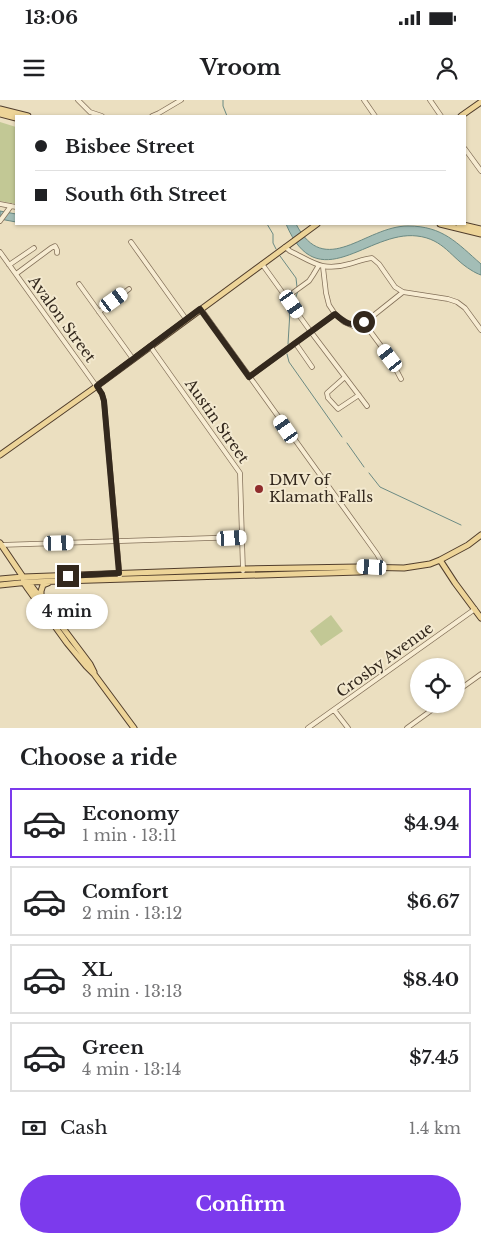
<!DOCTYPE html>
<meta charset="utf-8">
<style>
:root{--surface:#fff;--page:#f6f6f6;--text:#202124;--muted:#757577;--line:#e0e0e0;--accent:#7c3aed}
body{margin:0;font-family:"Libre Baskerville",serif;background:var(--page);color:var(--text);height:100vh;display:flex;flex-direction:column;font-size:19px;white-space:nowrap}
*{box-sizing:border-box;margin:0}
p{font-size:16px;color:var(--muted)}
.icon{flex:none;width:28px;height:28px;fill:none;stroke:currentColor;stroke-width:2;stroke-linecap:round;stroke-linejoin:round}
.map{position:relative;height:628px;overflow:hidden}
.sheet{display:flex;flex-direction:column;background:var(--surface);flex:1}
.sheet>*{flex:none}
.banner{position:absolute;left:15px;top:15px;width:451px;height:110px;border-radius:0px;box-shadow:0 1px 4px #0004;display:grid;align-content:center;height:110px;padding:0 20px;background:var(--surface)}
.fabs{position:absolute;left:410px;top:558px;display:grid;gap:10px}
.fabs a{display:grid;place-items:center;width:55px;height:55px;border-radius:50%;background:var(--surface);box-shadow:0 1px 4px #0004;font-size:25px}
.end{position:absolute;width:22px;height:22px;margin:-11px;border:6px solid #33281d;background:#fff;box-shadow:0 0 0 2px #fff}
.from{border-radius:50%}
.bubble{position:absolute;height:35px;border-radius:18px;background:var(--surface);box-shadow:0 1px 4px #0004;font-size:16px;font-weight:700;line-height:35px;text-align:center}
.car{position:absolute;width:15px;height:30px;margin:-15px -8px;border-radius:6px;box-shadow:0 0 4px 1px #0007;background:linear-gradient(#fff 24%,#345 0 40%,#fff 0 76%,#345 0 86%,#fff 0)}
.banner b{display:flex;align-items:center;gap:18px;height:48px;font-size:19px}
.banner b+b{border-top:1px solid var(--line)}
.banner i{width:12px;height:12px;background:var(--text)}
ul{padding:0;list-style:none}
li{display:flex;align-items:center;gap:15px;height:70px;margin:0 10px 8px;padding:0 10px;border:2px solid var(--line);border-radius:0px}
li div{flex:1}
li b{display:block;font-size:19px}
li em{font-style:normal;font-weight:700}
li.active{border-color:var(--accent)}
li>.icon{width:45px;height:45px;stroke-width:1.5}
h2{padding:0 20px;font-size:22px;line-height:60px}
.pay{display:flex;align-items:center;gap:12px;height:55px;padding:0 20px;font-size:19px}
.pay p{margin-inline-start:auto}
.cta{display:flex;gap:10px;margin-top:auto;padding:10px 20px}
.cta a{flex:1;height:58px;border-radius:30px;background:var(--accent);color:#fff;font-size:20px;font-weight:700;line-height:58px;text-align:center}
.status{display:flex;justify-content:space-between;align-items:center;height:35px;padding:0 25px;background:var(--surface);direction:ltr}
.status svg{height:14px;fill:currentColor}
header{display:flex;justify-content:space-between;align-items:center;height:65px;padding:0 20px;background:var(--surface);font-size:22px;font-weight:700}
.map>svg:first-child{display:block}
</style>
<div class="status"><b>13:06</b><svg viewBox="0 0 49 12"><path d="M0 12V9h3v3zM5 12V6h3v6zM10 12V3h3v9zM15 12V0h3v12zM26 1h20v11H26zM47 4h2v5h-2z"/></svg></div>
<header><svg class="icon" aria-label="menu" viewBox="0 0 24 24"><path d="M4 6h16M4 12h16M4 18h16"/></svg>Vroom<svg class="icon" aria-label="person" viewBox="0 0 24 24"><circle cx="12" cy="8" r="4"/><path d="M4 21q1-7 8-7t8 7"/></svg></header>
<div class="map">
<svg width="481" height="628" viewBox="0 0 481 628">
<rect width="100%" height="100%" fill="#ebdfc0"/>
<path fill="#c2c895" d="M0,22l16,5v77l-16,-3z
M331,515l12,16 -22,15 -11,-15z"/>
<path fill="#a3bdb6" stroke="#6b8a83" d="M0,111l16,3v8l-16,-3z
M286,124h10c29,56 69,2 112,2 35,0 49,17 73,38v11c-3,-1 -7,-3 -10,-5 -20,-12 -27,-31 -54,-34 -49,-6 -99,64 -131,-12z"/>
<g fill="none" stroke-linecap="round" stroke-linejoin="round">
<path stroke="#6b8a83" stroke-width="1" d="M223,0v6l4,10
M267,124l6,10v9l3,6
M280,156l16,22 1,9
M294,202l4,-11
M288,244l2,-33
M287,254l2,8 53,75
M347,343l17,24
M369,373l11,14 81,38"/>
<defs>
<path id="minor" d="M78,0l12,12 12,4
M364,0l11,16
M430,0l11,16
M152,16l7,-3 22,-13
M465,49l16,22
M0,104l16,3
M0,121l11,-15
M131,142l55,77
M285,147l5,4c23,11 32,21 59,13 8,-2 14,-5 23,-6l7,6 16,23 8,5 45,7 9,3 8,6 16,22
M0,152l102,142 2,7 16,178
M262,164l49,68 56,74
M9,165l25,-17
M323,167l3,26 3,12 6,9 9,8 9,4 11,-3 39,-31
M16,174l35,-26 4,-2 2,4v3
M79,184l54,75
M287,197l22,-16 4,-6 6,-10
M201,209l176,245 8,14
M99,212l30,-23
M364,223l26,35 11,21
M296,244l16,23
M150,246l90,127 3,98
M249,277l86,-63
M345,277l-18,16 1,5 10,11 21,-14
M0,445l242,-8
M456,592l25,-18
M334,610l14,18
M308,628l167,-119
M407,628l33,-24"/>
<path id="major" d="M0,9l28,7
M0,14l16,4
M461,16l20,-14
M440,124l41,10
M459,124l22,5
M0,355l97,-69 220,-162
M0,443l23,34 1,6 4,6 39,54 19,23 8,8 40,54
M440,460l15,23 26,35
M0,479l23,-2 220,-8 115,-2 46,1 26,-4 10,-4 28,-15 13,-10
M27,480l63,84 4,8
M0,485l29,-3 330,-10 16,-2
M41,498v-7l2,-6 5,-2"/>
</defs>
<use href="#minor" stroke="#837059" stroke-width="5.5"/>
<use href="#major" stroke="#513e2d" stroke-width="7"/>
<use href="#minor" stroke="#f7ecd2" stroke-width="4"/>
<use href="#major" stroke="#edd498" stroke-width="5"/>
</g>
<g fill="none" stroke-linecap="round" stroke-linejoin="round">
<path stroke="#33281d" stroke-width="6" d="M68,476l51,-3 -15,-172 -2,-7 -5,-8 103,-77 49,68 86,-63c9,8 17,14 29,8"/>
</g>
<circle fill="#8f2c2c" stroke="#f3e9cf" stroke-width="2" cx="259" cy="389" r="5"/>
<g text-anchor="middle" stroke-width="4" stroke-linejoin="round" paint-order="stroke">
<g font-size="15" fill="#33281d" stroke="#f3e9cf">
<text transform="translate(62 219) rotate(54)" y="5">Avalon Street</text>
<text transform="translate(217 321) rotate(55)" y="5">Austin Street</text>
<text transform="translate(385 560) rotate(-36)" y="5">Crosby Avenue</text>
</g>
<g font-size="15" fill="#33281d" stroke="#f3e9cf" text-anchor="start">
<text x="269" y="385">DMV of<tspan x="269" dy="17">Klamath Falls</tspan></text>
</g>
</g>
</svg>
<div class="fabs">
<a><svg class="icon" aria-label="locate" viewBox="0 0 24 24"><circle cx="12" cy="12" r="6"/><path d="M12 2v4M12 18v4M2 12h4M18 12h4"/></svg></a>
</div>
<i class="end from" style="left:364px;top:222px"></i>
<i class="end" style="left:68px;top:476px"></i>
<div class="bubble" style="left:26px;top:494px;width:82px">4 min</div>
<i class="car" style="left:114px;top:200px;rotate:54deg"></i>
<i class="car" style="left:292px;top:204px;rotate:145deg"></i>
<i class="car" style="left:390px;top:258px;rotate:323deg"></i>
<i class="car" style="left:286px;top:329px;rotate:325deg"></i>
<i class="car" style="left:232px;top:438px;rotate:87deg"></i>
<i class="car" style="left:59px;top:443px;rotate:88deg"></i>
<i class="car" style="left:372px;top:467px;rotate:273deg"></i>
<div class="banner">
<b><i class="from"></i>Bisbee Street</b>
<b><i></i>South 6th Street</b>
</div>
</div>
<section class="sheet">
<h2>Choose a ride</h2>
<ul>
<li class="active"><svg class="icon" aria-label="car" viewBox="0 0 24 24"><path d="M5 17H2v-5l4-1 3-4h7l3 4 3 1v5h-3M9 17h6M6 11h13"/><circle cx="7" cy="17" r="2"/><circle cx="17" cy="17" r="2"/></svg><div><b>Economy</b><p>1 min · 13:11</p></div><em>$4.94</em></li>
<li><svg class="icon" aria-label="car" viewBox="0 0 24 24"><path d="M5 17H2v-5l4-1 3-4h7l3 4 3 1v5h-3M9 17h6M6 11h13"/><circle cx="7" cy="17" r="2"/><circle cx="17" cy="17" r="2"/></svg><div><b>Comfort</b><p>2 min · 13:12</p></div><em>$6.67</em></li>
<li><svg class="icon" aria-label="car" viewBox="0 0 24 24"><path d="M5 17H2v-5l4-1 3-4h7l3 4 3 1v5h-3M9 17h6M6 11h13"/><circle cx="7" cy="17" r="2"/><circle cx="17" cy="17" r="2"/></svg><div><b>XL</b><p>3 min · 13:13</p></div><em>$8.40</em></li>
<li><svg class="icon" aria-label="car" viewBox="0 0 24 24"><path d="M5 17H2v-5l4-1 3-4h7l3 4 3 1v5h-3M9 17h6M6 11h13"/><circle cx="7" cy="17" r="2"/><circle cx="17" cy="17" r="2"/></svg><div><b>Green</b><p>4 min · 13:14</p></div><em>$7.45</em></li>
</ul>
<div class="pay"><svg class="icon" aria-label="cash" viewBox="0 0 24 24"><path d="M3 7h18v10H3z"/><circle cx="12" cy="12" r="2"/></svg>Cash<p>1.4 km</p></div>
<div class="cta"><a>Confirm</a></div>
</section>
